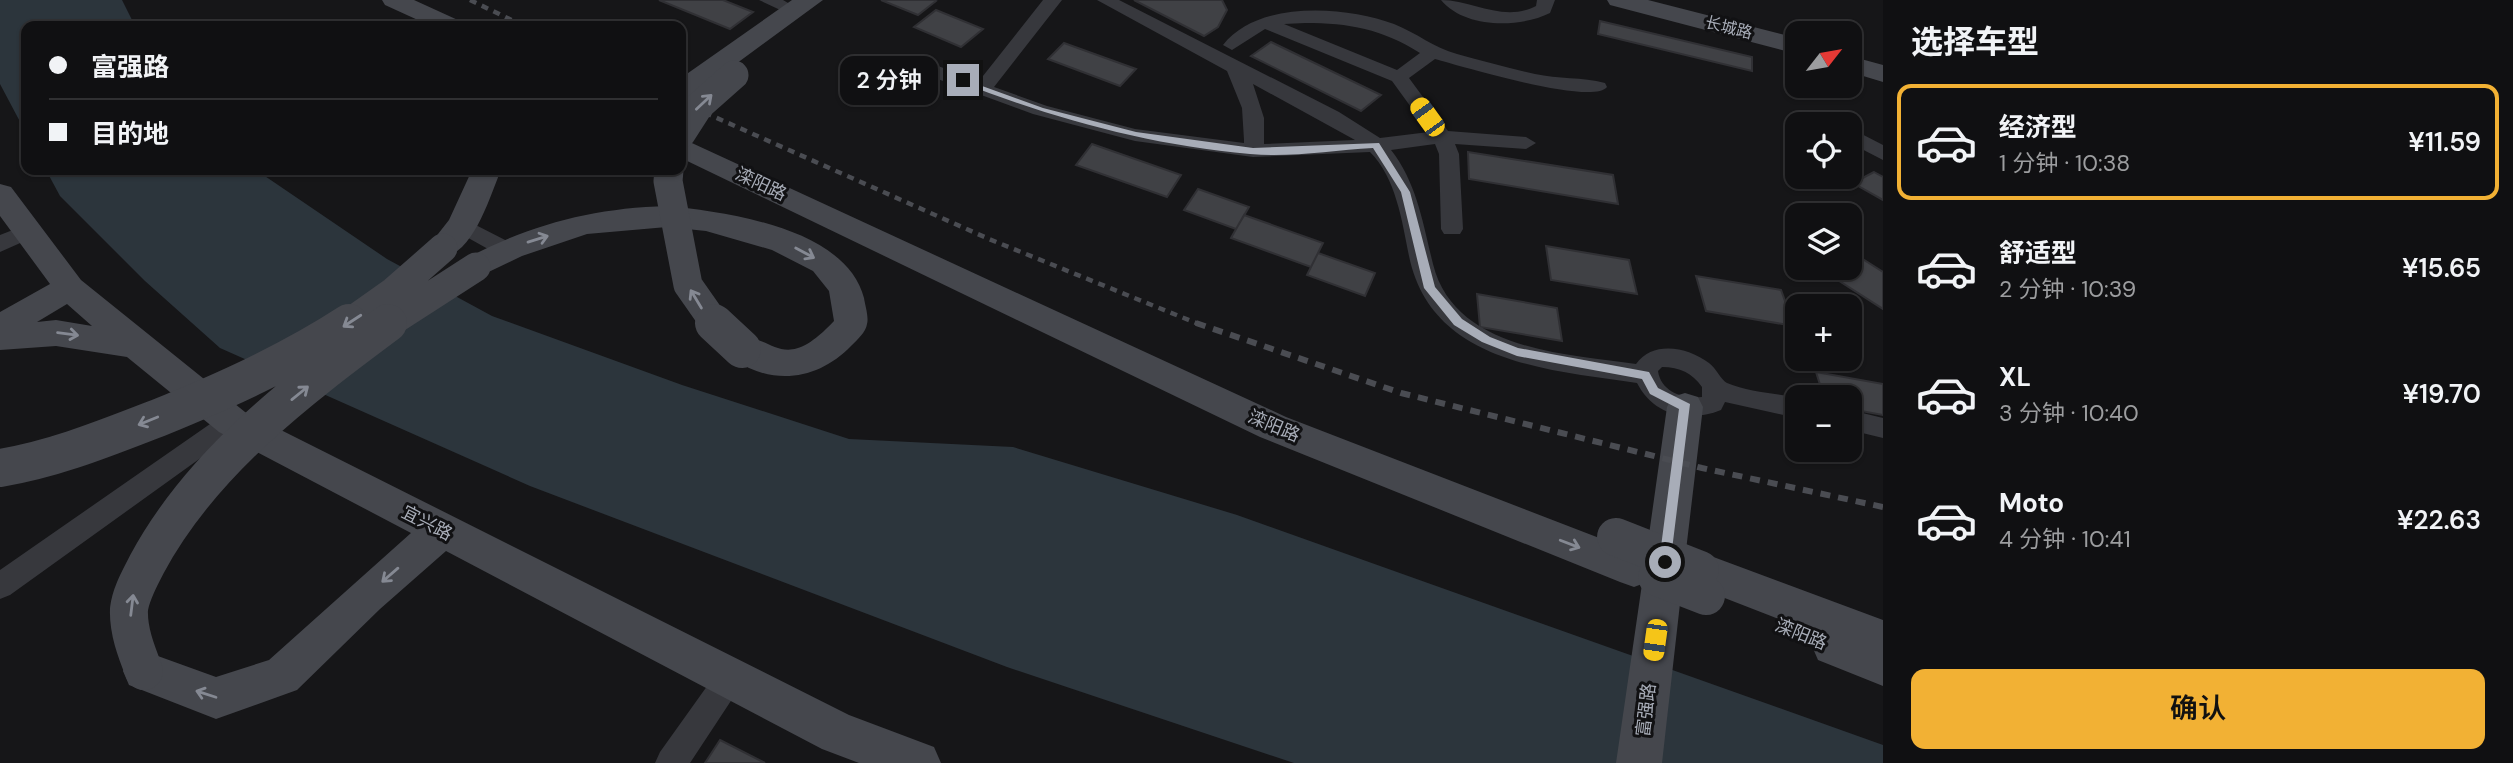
<!DOCTYPE html>
<html lang="zh">
<meta charset="utf-8">
<style>
:root{--surface:#101012;--page:#19191b;--text:#f1f3f6;--muted:#9c9d9f;--line:#303032;--accent:#f2b134}
body{margin:0;font-family:"DM Sans","Noto Sans SC",sans-serif;background:var(--page);color:var(--text);height:100vh;display:flex;flex-direction:column;font-size:26px;white-space:nowrap}
*{box-sizing:border-box;margin:0}
p{font-size:23px;color:var(--muted)}
.icon{flex:none;width:38px;height:38px;fill:none;stroke:currentColor;stroke-width:2;stroke-linecap:round;stroke-linejoin:round}
.map{position:relative;flex:1;overflow:hidden}
.panel{display:flex;flex-direction:column;background:var(--surface);width:630px}
.panel>*{flex:none}
.banner{position:absolute;left:21px;top:21px;width:665px;height:154px;border-radius:14px;box-shadow:0 2px 5px #0004,0 0 0 2px var(--line);display:grid;align-content:center;height:154px;padding:0 28px;background:var(--surface)}
.needle{width:46px;rotate:59deg}
.buttons{position:absolute;left:1785px;top:21px;display:grid;gap:14px}
.buttons a{display:grid;place-items:center;width:77px;height:77px;border-radius:14px;background:var(--surface);box-shadow:0 2px 5px #0004,0 0 0 2px var(--line);font-size:35px}
.end{position:absolute;width:32px;height:32px;margin:-16px;border:9px solid #a8adb8;background:#111;box-shadow:0 0 0 4px #111}
.from{border-radius:50%}
.bubble{position:absolute;height:49px;border-radius:14px;background:var(--surface);box-shadow:0 2px 5px #0004,0 0 0 2px var(--line);font-size:23px;font-weight:600;line-height:49px;text-align:center}
.car{position:absolute;width:21px;height:42px;margin:-21px -10px;border-radius:9px;box-shadow:0 0 5px 2px #0007;background:linear-gradient(#f5c518 24%,#345 0 40%,#f5c518 0 76%,#345 0 86%,#f5c518 0)}
.banner b{display:flex;align-items:center;gap:24px;height:66px;font-size:26px}
.banner b+b{border-top:2px solid var(--line)}
.banner i{width:18px;height:18px;background:var(--text)}
ul{padding:0;list-style:none}
li{display:flex;align-items:center;gap:21px;height:116px;margin:0 14px 10px;padding:0 14px;border:4px solid transparent;border-radius:14px}
li div{flex:1}
li b{display:block;font-size:26px}
li em{font-style:normal;font-weight:600}
li.selected{border-color:var(--accent)}
li>.icon{width:63px;height:63px;stroke-width:1.5}
h2{padding:0 28px;font-size:32px;line-height:84px}
.button{display:flex;gap:14px;margin-top:auto;padding:14px 28px}
.button a{flex:1;height:80px;border-radius:14px;background:var(--accent);color:#111;font-size:28px;font-weight:600;line-height:80px;text-align:center}
main{display:flex;flex:1;min-height:0}
.map>svg:first-child{display:block}
</style>
<main>
<div class="map">
<svg width="1883" height="763" viewBox="0 0 1883 763">
<rect width="100%" height="100%" fill="#161618"/>
<path fill="#2c353c" d="M0,0h122l13,26h-109v107l-26,-49z
M46,170h210l131,89 105,57 190,69 167,54 164,8 224,68 646,230v18h-589l-287,-96 -477,-181 -310,-138 -75,-67 -85,-85z"/>
<path fill="#404145" stroke="#303034" stroke-width="2" d="M659,0h64l30,12 -23,17z
M881,0h53l2,1 -18,14z
M1134,0h88l5,10 -9,17 -14,9z
M936,10l47,19 -22,18 -47,-20z
M1600,21l152,36v14l-154,-37z
M1271,42l110,53 -20,16 -110,-55z
M1064,43l72,26 -16,17 -72,-27z
M1092,144l89,31 -14,22 -91,-32z
M1468,152l145,23 5,29 -149,-25z
M1874,172l9,5v23l-30,-17z
M1198,189l51,18 -13,22 -52,-19z
M1244,215l79,28 -12,24 -80,-29z
M1546,246l83,14 8,34 -86,-14z
M1850,251l33,21v37l-64,-41h31z
M1318,253l57,20 -10,23 -58,-21z
M1696,276l85,14 13,36 -88,-15z
M1477,294l80,14 5,33 -82,-14z
M1816,372l67,12v31l-33,-6v-12h-26z
M720,740l45,23h-60z"/>
<g fill="none" stroke-linecap="round" stroke-linejoin="round">
<path fill="#37383d" fill-rule="evenodd" d="M759,0h24l17,10 -9,5z
M1043,0h19l-68,87 53,19 88,23 109,14v-3l-2,-32 -15,-37 -130,-71h22l220,112 41,26 49,-6 -37,-51 -127,-52 -33,21 -9,-5c35,-45 122,-39 171,-21 23,9 40,24 63,30 26,7 52,14 78,20 23,5 47,3 70,9l2,4c-15,19 -146,-21 -172,-28l-26,19 39,53 78,6 10,6 -10,6 -71,-5 4,10 4,75 -3,5h-16l-3,-5 -2,-75 -4,-10 -44,6c26,33 32,74 42,114 21,86 132,90 203,100 17,-24 52,-17 73,-1 7,5 12,17 18,20 21,9 48,10 70,15v20l-72,-16 -4,8c-32,13 -67,6 -84,-27 -89,-13 -206,-20 -228,-127 -7,-35 -13,-78 -39,-104l-117,5 -118,-16 -102,-27 -139,-51 -2,-4 2,-4h14l71,26zM1305,23c44,0 77,6 115,30l-23,17 -113,-46zM1253,84l102,56 -91,4v-26zM1662,367c18,0 30,6 40,20v10c-19,2 -41,-5 -44,-26z
M1441,0c33,0 62,23 95,6l1,-6h18l-5,13c-30,15 -85,16 -109,-13z
M1850,128l33,17v15l-33,-17z
M462,218l51,26 3,5 -3,5h-16l-43,-24 -3,-5 3,-5z
M28,224l8,2 3,5 -3,5 -36,16v-17z
M1850,410l33,8v20l-33,-8z
M232,412l9,3 4,7 -4,7 -231,166 -10,4v-29l223,-155z
M731,664l11,4 4,10 -56,85h-35l5,-11 60,-84z"/>
<path fill="#45474d" fill-rule="evenodd" d="M382,0h32l46,21 4,5h-33l-46,-21z
M792,0h31l-132,97 -10,2v-21z
M1607,0h41l149,38v16l-187,-49z
M1850,56l33,9v17l-33,-10z
M681,138l605,279 360,139 21,-149 5,-10 13,-4 13,4 5,10 -18,152 15,-7 183,68v66l-65,-26 -6,-14 5,-12 -131,-51 -3,-6 -21,186h-46l26,-179 -8,3 -14,-5 -360,-145 -579,-279z
M472,170h29c-12,28 -31,97 -69,86l-5,-8 22,-28z
M0,184l11,3 70,93 164,132 604,303 85,32 7,16h-82l-37,-14 -376,-198 -66,58 -83,81 -81,29 -87,-34 -6,-14 6,-14 15,-6 72,26 53,-17 142,-127 -192,-101 -92,-75 -71,-11 -56,4v-38l50,-28 -50,-68zM67,304l25,22 -36,-6 -19,2z
M667,206c60,6 179,22 197,92 1,7 5,19 3,26 -1,8 -10,16 -16,22 -27,28 -65,39 -102,22 -10,-6 -18,-8 -24,-19l5,-9c43,-14 48,41 104,-19l-5,-30 -16,-20 -41,-21 -66,-19 -39,-4 -80,7 -65,22 -46,22 -11,-3 -5,-8 5,-8c64,-34 128,-51 202,-53z"/>
<path stroke="#4a4c52" stroke-width="4.5" stroke-dasharray="7 6" stroke-linecap="butt" d="M470,0l54,26
M681,102l308,137 212,86"/>
<path stroke="#4a4c52" stroke-width="6" stroke-dasharray="10 8" stroke-linecap="butt" d="M1196,323l205,70 301,75 181,39"/>
<path stroke="#45474d" stroke-width="29" d="M681,134l18,-28 35,-31
M669,170l-1,11 20,104 28,40
M346,325l48,-34 49,-43
M386,325l90,-58"/>
<path stroke="#45474d" stroke-width="38" d="M714,323l28,26
M0,468c55,-9 106,-30 158,-50 66,-27 131,-56 191,-95
M1616,537l84,33
M1657,577l49,19
M144,671c-8,-20 -16,-41 -15,-62 2,-16 11,-31 18,-45 54,-101 151,-174 241,-241"/>
</g>
<defs><path id="oneway-shaft" d="M-6 0H5M1.5-3L5.5 0L1.5 3" fill="none" stroke-width="1.6" stroke-linecap="round" stroke-linejoin="round" transform="scale(1.75)"/></defs>
<g stroke="#858993">
<use href="#oneway-shaft" transform="translate(704 102) rotate(-43)"/>
<use href="#oneway-shaft" transform="translate(538 239) rotate(-17)"/>
<use href="#oneway-shaft" transform="translate(805 253) rotate(28)"/>
<use href="#oneway-shaft" transform="translate(696 299) rotate(-121)"/>
<use href="#oneway-shaft" transform="translate(352 321) rotate(147)"/>
<use href="#oneway-shaft" transform="translate(68 334) rotate(7)"/>
<use href="#oneway-shaft" transform="translate(300 393) rotate(-39)"/>
<use href="#oneway-shaft" transform="translate(148 421) rotate(158)"/>
<use href="#oneway-shaft" transform="translate(1570 544) rotate(21)"/>
<use href="#oneway-shaft" transform="translate(390 575) rotate(139)"/>
<use href="#oneway-shaft" transform="translate(132 605) rotate(-83)"/>
<use href="#oneway-shaft" transform="translate(206 694) rotate(-162)"/>
</g>
<path fill="#a8adb8" d="M960,78l83,30 93,24 117,16 126,-5 31,49 25,95 27,32 28,18 28,11 131,24 9,16 32,16 -20,162 -5,2 -6,-6 20,-153 -29,-15 -8,-15 -125,-23 -35,-14 -28,-17 -30,-37 -23,-96 -28,-44c-40,2 -83,10 -123,6 -101,-9 -195,-35 -290,-72z"/>
<g text-anchor="middle" stroke-width="6" stroke-linejoin="round" paint-order="stroke">
<g font-size="16" fill="#a8adb8" stroke="#111113">
<text transform="translate(1729 27) rotate(14)" y="6">长城路</text>
</g>
<g font-size="18" fill="#a8adb8" stroke="#111113">
<text transform="translate(761 184) rotate(25)" y="6">滦阳路</text>
<text transform="translate(1274 426) rotate(23)" y="6">滦阳路</text>
<text transform="translate(427 523) rotate(27)" y="6">宜兴路</text>
<text transform="translate(1801 634) rotate(22)" y="6">滦阳路</text>
<text transform="translate(1646 710) rotate(-83)" y="6">富强路</text>
</g>
</g>
</svg>
<div class="buttons">
<a><svg class="needle" viewBox="-14 -14 28 28"><path d="M0-13l5 13h-10z" fill="#e53935"/><path d="M0 13l5-13h-10z" fill="#9c9d9f"/></svg></a>
<a><svg class="icon" aria-label="locate" viewBox="0 0 24 24"><circle cx="12" cy="12" r="6"/><path d="M12 2v4M12 18v4M2 12h4M18 12h4"/></svg></a>
<a><svg class="icon" aria-label="layers" viewBox="0 0 24 24"><path d="M12 4l9 5-9 5-9-5zM3 14l9 5 9-5"/></svg></a>
<a>+</a>
<a>−</a>
</div>
<i class="end from" style="left:1665px;top:562px"></i>
<i class="end" style="left:963px;top:80px"></i>
<div class="bubble" style="left:840px;top:56px;width:98px">2 分钟</div>
<i class="car" style="left:1427px;top:117px;rotate:324deg"></i>
<i class="car" style="left:1655px;top:640px;rotate:188deg"></i>
<div class="banner">
<b><i class="from"></i>富强路</b>
<b><i></i>目的地</b>
</div>
</div>
<section class="panel">
<h2>选择车型</h2>
<ul>
<li class="selected"><svg class="icon" aria-label="car" viewBox="0 0 24 24"><path d="M5 17H2v-5l4-1 3-4h7l3 4 3 1v5h-3M9 17h6M6 11h13"/><circle cx="7" cy="17" r="2"/><circle cx="17" cy="17" r="2"/></svg><div><b>经济型</b><p>1 分钟 · 10:38</p></div><em>¥11.59</em></li>
<li><svg class="icon" aria-label="car" viewBox="0 0 24 24"><path d="M5 17H2v-5l4-1 3-4h7l3 4 3 1v5h-3M9 17h6M6 11h13"/><circle cx="7" cy="17" r="2"/><circle cx="17" cy="17" r="2"/></svg><div><b>舒适型</b><p>2 分钟 · 10:39</p></div><em>¥15.65</em></li>
<li><svg class="icon" aria-label="car" viewBox="0 0 24 24"><path d="M5 17H2v-5l4-1 3-4h7l3 4 3 1v5h-3M9 17h6M6 11h13"/><circle cx="7" cy="17" r="2"/><circle cx="17" cy="17" r="2"/></svg><div><b>XL</b><p>3 分钟 · 10:40</p></div><em>¥19.70</em></li>
<li><svg class="icon" aria-label="car" viewBox="0 0 24 24"><path d="M5 17H2v-5l4-1 3-4h7l3 4 3 1v5h-3M9 17h6M6 11h13"/><circle cx="7" cy="17" r="2"/><circle cx="17" cy="17" r="2"/></svg><div><b>Moto</b><p>4 分钟 · 10:41</p></div><em>¥22.63</em></li>
</ul>
<div class="button"><a>确认</a></div>
</section>
</main>
